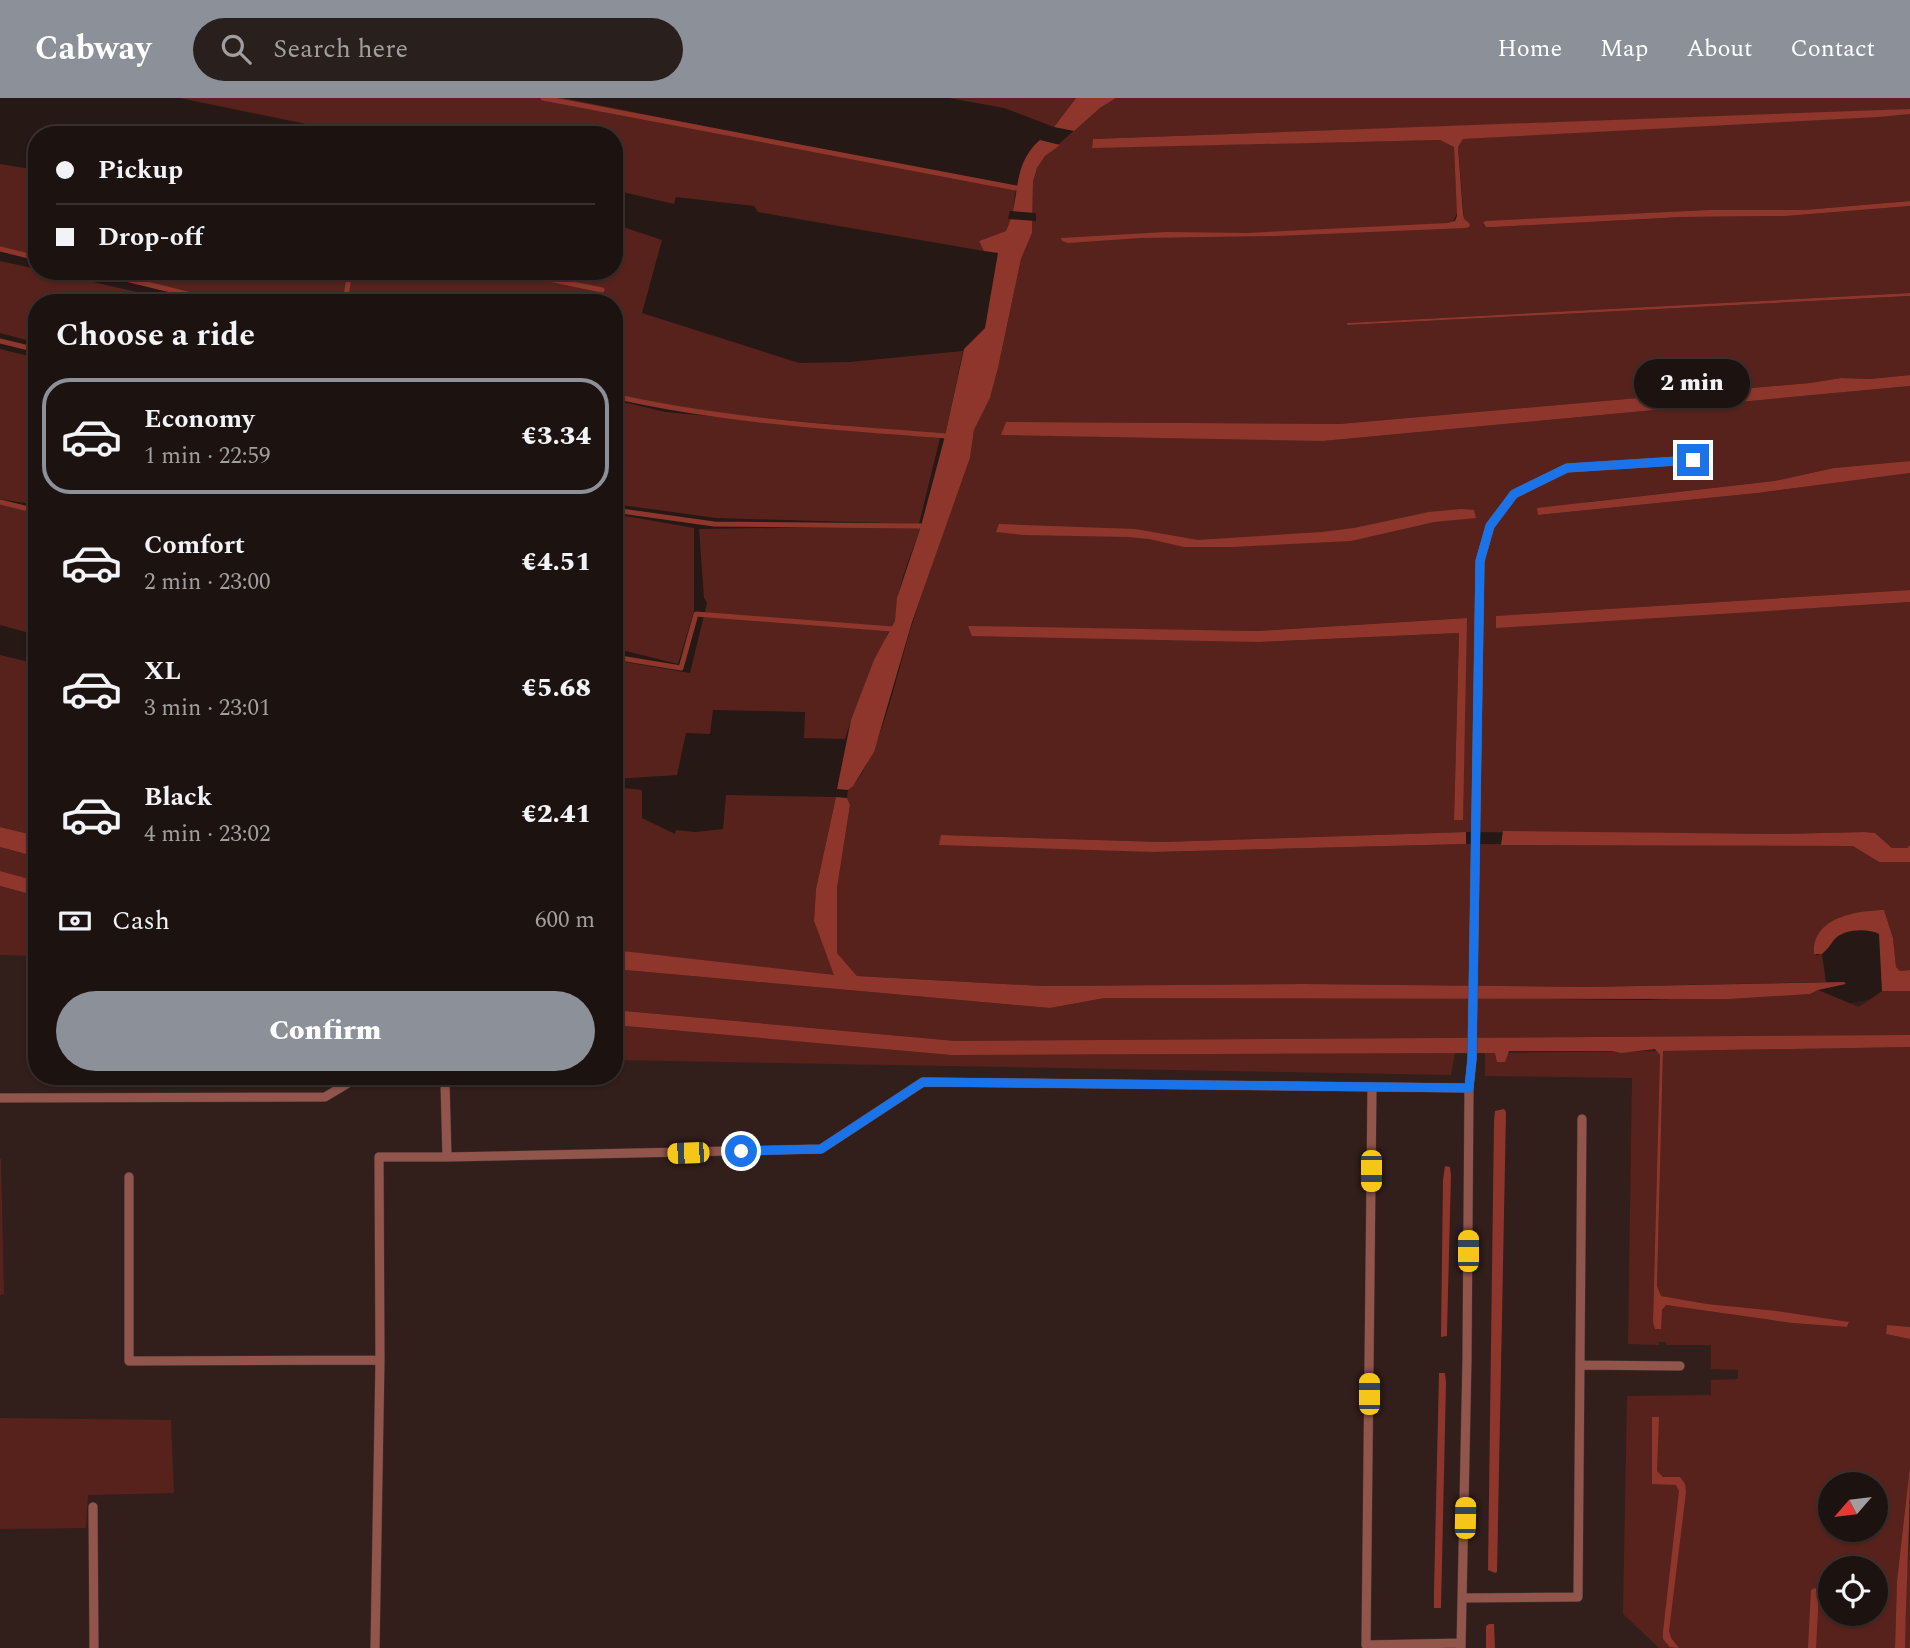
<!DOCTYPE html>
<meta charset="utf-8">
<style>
:root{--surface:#1c1210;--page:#29201e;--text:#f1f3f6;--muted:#a09e9f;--line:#3a3230;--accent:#8c9099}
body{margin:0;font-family:Spectral,serif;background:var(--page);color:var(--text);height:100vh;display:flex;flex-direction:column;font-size:26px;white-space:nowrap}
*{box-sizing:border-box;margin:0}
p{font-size:23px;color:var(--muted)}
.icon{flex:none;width:38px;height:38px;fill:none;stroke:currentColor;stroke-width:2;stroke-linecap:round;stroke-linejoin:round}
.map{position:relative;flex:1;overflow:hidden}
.panel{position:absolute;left:28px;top:196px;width:595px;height:791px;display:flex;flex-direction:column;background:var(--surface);border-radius:28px;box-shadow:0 2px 5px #0004,0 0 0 2px var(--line)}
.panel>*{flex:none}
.hud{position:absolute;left:28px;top:28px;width:595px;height:154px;border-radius:28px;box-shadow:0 2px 5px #0004,0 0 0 2px var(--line);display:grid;align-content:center;height:154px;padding:0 28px;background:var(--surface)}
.needle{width:46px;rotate:242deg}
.buttons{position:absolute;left:1818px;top:1374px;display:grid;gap:14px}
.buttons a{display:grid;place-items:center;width:70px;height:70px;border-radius:50%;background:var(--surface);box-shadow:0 2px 5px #0004,0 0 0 2px var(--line);font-size:35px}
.end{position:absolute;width:32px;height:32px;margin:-16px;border:9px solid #1a73e8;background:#fff;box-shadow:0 0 0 4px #fff}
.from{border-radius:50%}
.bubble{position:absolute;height:49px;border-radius:24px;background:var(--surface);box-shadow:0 2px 5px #0004,0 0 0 2px var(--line);font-size:23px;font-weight:800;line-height:49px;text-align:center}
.car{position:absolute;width:21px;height:42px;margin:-21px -10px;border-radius:9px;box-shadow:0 0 5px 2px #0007;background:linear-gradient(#f5c518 24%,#345 0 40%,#f5c518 0 76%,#345 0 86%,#f5c518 0)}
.hud b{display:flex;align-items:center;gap:24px;height:66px;font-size:26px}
.hud b+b{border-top:2px solid var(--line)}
.hud i{width:18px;height:18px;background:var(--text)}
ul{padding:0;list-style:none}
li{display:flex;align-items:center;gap:21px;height:116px;margin:0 14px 10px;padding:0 14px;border:4px solid transparent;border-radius:28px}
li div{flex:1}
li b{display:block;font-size:26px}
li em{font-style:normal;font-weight:800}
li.selected{border-color:var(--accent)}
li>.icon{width:63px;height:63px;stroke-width:1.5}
h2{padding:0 28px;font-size:32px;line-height:84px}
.pay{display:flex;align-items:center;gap:18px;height:77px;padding:0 28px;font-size:26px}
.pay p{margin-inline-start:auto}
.cta{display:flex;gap:14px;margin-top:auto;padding:14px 28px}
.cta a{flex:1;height:80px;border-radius:42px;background:var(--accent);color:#fff;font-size:28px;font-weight:800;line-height:80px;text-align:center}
header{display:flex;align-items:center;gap:42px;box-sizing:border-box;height:98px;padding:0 35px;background:var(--accent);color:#fff}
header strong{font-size:33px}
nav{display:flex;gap:38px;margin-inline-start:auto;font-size:24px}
.search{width:490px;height:63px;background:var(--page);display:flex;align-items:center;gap:18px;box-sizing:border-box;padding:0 24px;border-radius:38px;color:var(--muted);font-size:26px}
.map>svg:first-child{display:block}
</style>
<header>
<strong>Cabway</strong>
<div class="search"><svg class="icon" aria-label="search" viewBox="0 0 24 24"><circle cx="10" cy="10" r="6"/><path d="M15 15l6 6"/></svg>Search here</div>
<nav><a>Home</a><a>Map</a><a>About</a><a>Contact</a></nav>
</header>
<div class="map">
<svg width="1910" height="1550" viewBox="0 0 1910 1550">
<rect width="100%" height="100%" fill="#251815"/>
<path fill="#321e1b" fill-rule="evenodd" d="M37,798v180h577v-51l336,30 22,-36 814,-3 124,-25v657h-1910v-693h13zM1830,1386h46v46h-46zM1830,1470h46v46h-46z"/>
<path fill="#58221c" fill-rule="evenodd" d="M180,0h383l453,90 -4,30 -6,13 -27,10 5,10 -226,-39 -4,-6 -78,-9 -2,7 -60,-14v-55h-255z
M949,0h127l-22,29 -50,-19z
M1116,0h794v11l-36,2 -781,28 -1,8 348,-7 14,7 3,66 -4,9 11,-3 -6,-73 4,-7 448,-25v87l-106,9h-96l-225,12 1,4 10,1 188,-10 104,-1 124,-10v87l-562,30v2l562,-29v79l-40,4 -29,-1 -31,5 -471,41 -333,-2 317,19 587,-55v75l-76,7 -60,13 -186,21 -50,13 220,-22 152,-20v117l-413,26 -1,11 414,-25v243l-3,3h-15l-17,-15 -10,-1 -87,2 -312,-2 -304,10 -221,-7 213,17 312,-8 388,2 25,16h31v108l-10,1 -4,-4 -3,-29 -9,-28 -44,7 -26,31 2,7 6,-1 4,28 -238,5 -283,-3 -262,2 -186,-10 -20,-23 -1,-9 1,-56 13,-83 -3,-7 1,-8c32,-27 51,-127 65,-169 18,-55 38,-109 57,-163l4,-28 16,-32 8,-30 23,-109 11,-26 1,-50 4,-15 8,-12 55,-48zM1466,520l-4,202h-8l5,-187 -200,9 -291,-15 289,4z
M0,66l37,6v86l-37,-9z
M614,126l48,16 -20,73 157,50 50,-1 114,-11 -18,85c-111,-14 -221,-17 -331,-40v-93h-385l-128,-32h513z
M0,163l37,8v2h8l140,32h-148v40l-37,-10z
M0,251l37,9v147l-37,-6z
M614,302l52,12 274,26 -21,86 -203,-6 -102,-14z
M0,404l37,9v124l-37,-10z
M614,416l80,14v83l-16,53 -64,-16z
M921,428c-8,23 -18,47 -23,70 -3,13 1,27 -10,37l-37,87 -6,19 -41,-1 1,-26 -92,-2 -3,24 -24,-1 -9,42 -63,4v-119l76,13 17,-70 -3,-5 -5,-69z
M0,557l37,9v172l-37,-9z
M614,689l28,3v28l33,16 1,-4 19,2 28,-3 3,-34 110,2 -20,92 -2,32 21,55 -221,-26z
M0,749l37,10v24l-37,-10z
M0,788l37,10v60l-37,-1z
M614,871l436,39 55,-10 276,-1 264,3 165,-6 8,-4 41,17 23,-16h28v44l-954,6 -342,-31z
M614,927l337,30 504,-2 -4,22 -837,-15z
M1910,949v280l-23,-2 -1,9 24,5v127l-13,115 -2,67h-236l-36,-34 4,-218 84,-1v-15l27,-1v-9l-27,-1v-24h-45v-3h-7v3l-31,-1 4,-266 -147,-2v-23l173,-2 2,4 -7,267 2,7c5,-8 6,-20 11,-24l126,18 55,4 2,-4 -7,-2 -135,-17 -46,-8 -4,-10 6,-235zM1830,1386h46v46h-46zM1830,1470h46v46h-46z
M0,1061h1l3,135 -4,1z
M0,1320l171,2 3,73 -86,2 -2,33 -86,1z
M1910,1443v107h-5v-54z"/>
<path fill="#8e362c" d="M1076,0h40l-16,10 -26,23 -20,-4z
M1910,11v5l-32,3 -415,22 -5,8 5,66 1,6 6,5 -1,3 -4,1 -189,8 -136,2 -72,5 -6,-2 -1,-3 105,-6 81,1 201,-10 7,-2 2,-5 -3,-69 -14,-7 -348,8 1,-9z
M1040,42l20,5 -15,11 -8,12 -4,14 -1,51 -11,26 -23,109 -8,30 -16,32 -4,28 -58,164 -38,130 -21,34 -5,4 -11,-1 14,-69 23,-60 21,-39 2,-23 24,-72 24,-90 19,-87 21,-21 13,-75 -14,-2 -5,-10 27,-10c16,-33 4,-65 34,-91z
M1910,103v5l-124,10 -104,1 -188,10h-8l-3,-4 2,-2 223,-11h96z
M1910,195v3l-562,29 -1,-2z
M1910,277v11l-587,55 -322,-6 5,-13 333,2 471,-41 31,-5 29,1z
M1910,363v12l-152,20 -220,22 -1,-7 237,-27 60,-13z
M1461,411l13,1 2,8 -42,4 -83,19 -120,6h-47l-35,-8 -21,-2 -104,-2 -28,-3 3,-8 136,5 63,11 124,-8 32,-4 75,-16z
M1910,492v12l-414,26v-12z
M1467,520l-4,202h-9l5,-187 -200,9 -287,-6 -4,-10 289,5z
M836,699l11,1 3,7 -13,83v65l20,23 186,10 262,-2 283,3 256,-5 2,2 -28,6 -8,4 -83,5 -622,-1 -55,10 -436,-39v-19l220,25 -20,-54 2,-32z
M0,729l37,9v21l-37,-10z
M1503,733l275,3 87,-2 10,1 17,15h15l3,-3v17h-31l-26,-16 -352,-1z
M1466,734v12l-312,8 -215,-7 2,-10 221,7z
M0,773l37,10v15l-37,-10z
M1884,812l9,28 3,29 4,4 10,-1v21h-28l-3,-57c-12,-6 -36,-5 -45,6 -4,5 -7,10 -12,14h-8c-2,-37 42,-43 70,-44z
M614,912l342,31 954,-6v12l-247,4 -6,235 4,10 46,8 70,7 72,11 -2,5 -55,-4 -126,-18 -4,5 -1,19h-6l-2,-7 7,-267 -5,-6 -34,4 -9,-2h-103l-4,11h-8l-2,-9 -544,2 -337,-30z
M1504,1011l2,3 -9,460 -2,1 -7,-3 6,-449 1,-10z
M1445,1068l5,1 1,8 -4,157v4l-6,1 2,-157z
M1887,1227l23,2v12l-24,-5z
M1439,1275h6l1,10 -5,225h-7v-17z
M1652,1319h7l-2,54 6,6h17l5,7 1,8 -17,139 2,7 8,10 -9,-1 -7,-8v-7l16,-141 -3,-6 -24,-1z
M1910,1368c0,61 -4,121 -5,182h-10l2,-67z
M1815,1490l4,3 -3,57h-8l3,-58z
M1489,1526h5l1,24h-9v-22z"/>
<path fill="#251815" d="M1010,113l26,2v8l-28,-2z"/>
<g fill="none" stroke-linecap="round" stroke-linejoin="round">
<path stroke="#8e362c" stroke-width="5" d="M543,0l473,90
M0,151l37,9
M93,173l131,32
M510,173l92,19
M345,205l5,-32
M0,243l37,9
M614,298c109,25 221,31 331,40
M0,404l37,9
M614,412l100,14 207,2
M614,559l67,11 15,-54 197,15"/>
<defs>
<path id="service" d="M1372,989l-6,558 95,-2
M0,1000l325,-1 35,-21
M447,1059l374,-8 102,-67 546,6
M129,1079v184l251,-1
M1580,1267l100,1
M93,1409l1,141
M1463,1500l115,-1 4,-478
M375,1550l5,-288 -1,-203h68l-2,-74 -8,-7
M1461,1550l6,-289 2,-271 3,-29 8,-498 10,-35 24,-32 53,-26 126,-8"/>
</defs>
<use href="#service" stroke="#413431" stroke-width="10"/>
<use href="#service" stroke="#91554c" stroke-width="9"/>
</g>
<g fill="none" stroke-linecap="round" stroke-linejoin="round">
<path stroke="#1a73e8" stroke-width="9" d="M741,1053l80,-2 102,-67 546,6 3,-29 8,-498 10,-35 24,-32 53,-26 126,-8"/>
</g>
</svg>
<div class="buttons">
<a><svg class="needle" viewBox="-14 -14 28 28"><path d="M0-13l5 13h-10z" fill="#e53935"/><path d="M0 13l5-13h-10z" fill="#a09e9f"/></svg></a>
<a><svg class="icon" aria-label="locate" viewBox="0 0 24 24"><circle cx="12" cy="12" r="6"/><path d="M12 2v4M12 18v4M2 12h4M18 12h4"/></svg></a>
</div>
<i class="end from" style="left:741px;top:1053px"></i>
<i class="end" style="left:1693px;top:362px"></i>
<div class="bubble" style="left:1634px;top:261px;width:116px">2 min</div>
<i class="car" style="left:688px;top:1055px;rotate:268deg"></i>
<i class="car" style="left:1371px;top:1073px;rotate:180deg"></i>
<i class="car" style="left:1468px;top:1153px;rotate:0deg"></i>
<i class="car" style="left:1369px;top:1296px;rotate:0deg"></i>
<i class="car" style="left:1465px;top:1420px;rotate:1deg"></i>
<div class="hud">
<b><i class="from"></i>Pickup</b>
<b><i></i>Drop-off</b>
</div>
<section class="panel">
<h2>Choose a ride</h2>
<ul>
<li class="selected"><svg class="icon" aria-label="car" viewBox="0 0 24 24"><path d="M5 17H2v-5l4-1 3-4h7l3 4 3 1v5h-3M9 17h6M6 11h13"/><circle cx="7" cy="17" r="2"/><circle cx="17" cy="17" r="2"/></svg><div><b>Economy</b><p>1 min · 22:59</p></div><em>€3.34</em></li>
<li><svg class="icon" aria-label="car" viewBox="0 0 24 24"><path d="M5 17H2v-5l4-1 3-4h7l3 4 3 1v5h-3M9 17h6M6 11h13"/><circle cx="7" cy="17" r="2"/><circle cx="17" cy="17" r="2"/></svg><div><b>Comfort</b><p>2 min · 23:00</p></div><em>€4.51</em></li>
<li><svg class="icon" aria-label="car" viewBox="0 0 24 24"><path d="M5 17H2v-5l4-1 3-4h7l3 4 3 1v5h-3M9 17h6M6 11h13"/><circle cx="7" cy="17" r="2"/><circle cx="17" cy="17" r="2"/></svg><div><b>XL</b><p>3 min · 23:01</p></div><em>€5.68</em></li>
<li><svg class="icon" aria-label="car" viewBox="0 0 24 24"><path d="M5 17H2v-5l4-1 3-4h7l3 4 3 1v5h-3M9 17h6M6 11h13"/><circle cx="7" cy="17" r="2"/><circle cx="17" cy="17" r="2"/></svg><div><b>Black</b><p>4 min · 23:02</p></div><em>€2.41</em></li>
</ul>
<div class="pay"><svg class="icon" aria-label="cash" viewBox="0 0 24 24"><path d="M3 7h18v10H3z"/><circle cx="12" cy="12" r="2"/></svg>Cash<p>600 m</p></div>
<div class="cta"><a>Confirm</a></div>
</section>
</div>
